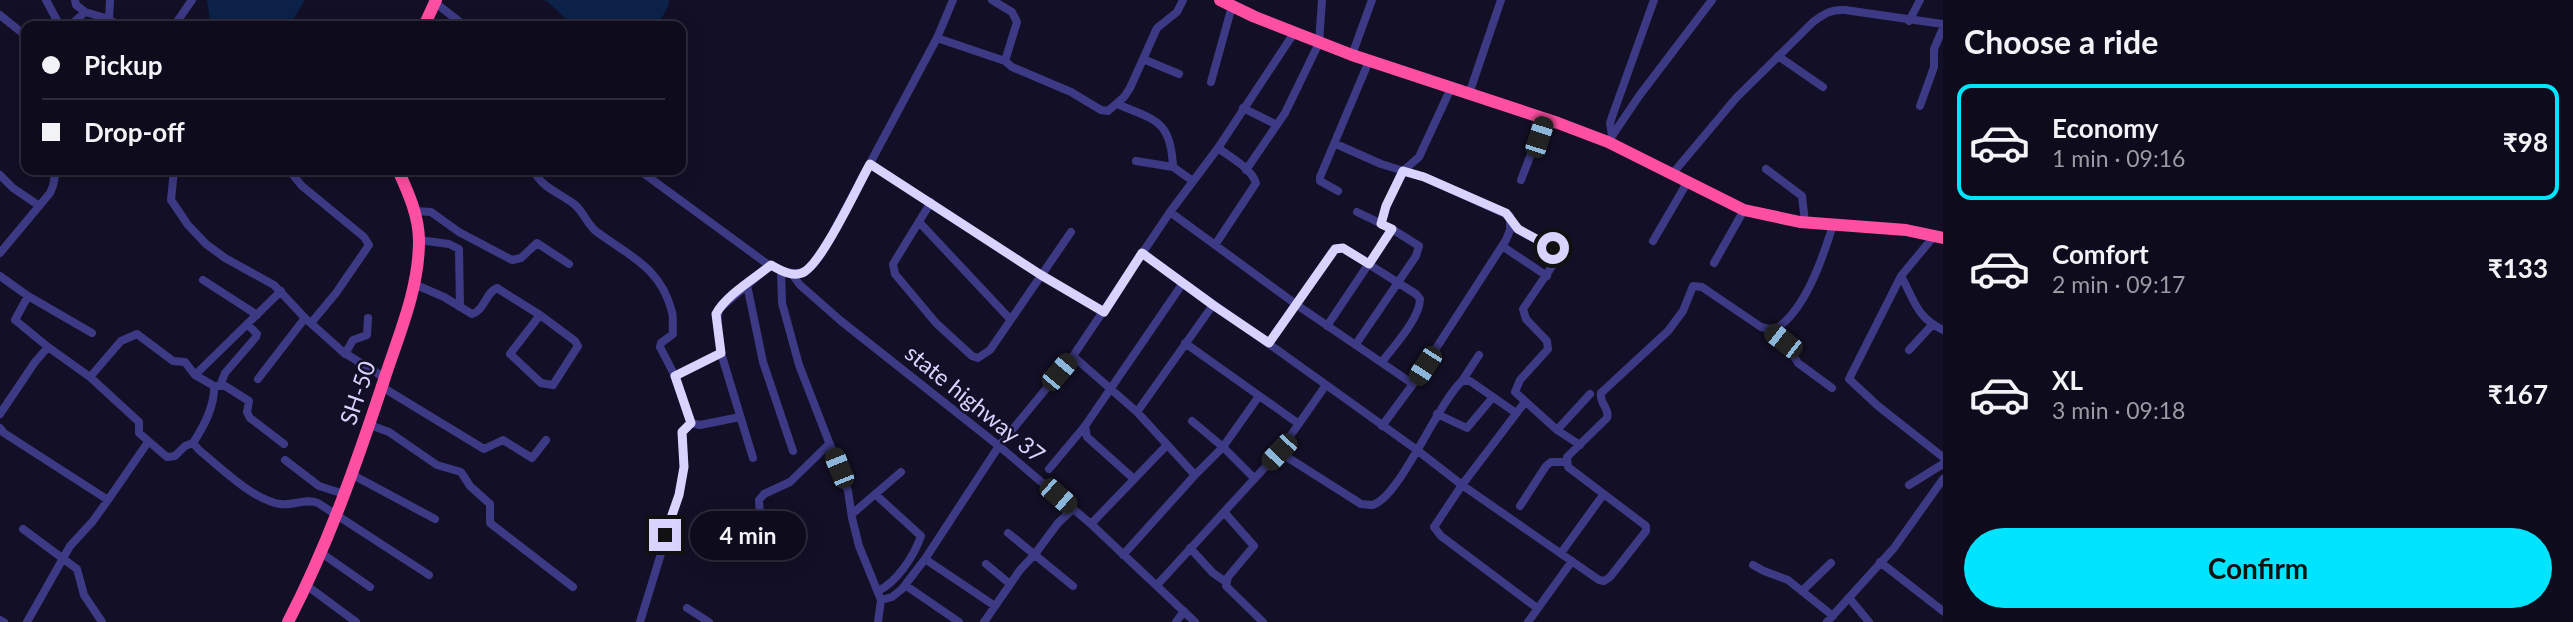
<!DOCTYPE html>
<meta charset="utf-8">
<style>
:root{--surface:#0e0b1c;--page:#171425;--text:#f1f3f6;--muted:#9b9ba3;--line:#2e2b3b;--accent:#00e5ff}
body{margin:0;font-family:Lato,sans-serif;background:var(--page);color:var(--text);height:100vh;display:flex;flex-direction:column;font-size:26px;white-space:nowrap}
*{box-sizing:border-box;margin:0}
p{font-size:23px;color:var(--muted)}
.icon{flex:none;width:38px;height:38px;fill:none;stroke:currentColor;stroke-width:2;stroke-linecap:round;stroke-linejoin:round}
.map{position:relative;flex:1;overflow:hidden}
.details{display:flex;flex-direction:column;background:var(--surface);width:630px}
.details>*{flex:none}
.guide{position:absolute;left:21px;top:21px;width:665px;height:154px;border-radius:14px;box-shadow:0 4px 18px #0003,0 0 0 2px var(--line);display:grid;align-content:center;height:154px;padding:0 21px;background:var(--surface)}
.end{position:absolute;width:32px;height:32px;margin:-16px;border:9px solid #d9d4ff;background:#111;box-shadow:0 0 0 4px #111}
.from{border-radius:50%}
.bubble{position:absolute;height:49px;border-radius:24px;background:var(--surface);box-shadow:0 4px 18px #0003,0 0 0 2px var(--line);font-size:23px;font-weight:700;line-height:49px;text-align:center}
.car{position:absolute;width:21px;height:42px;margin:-21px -10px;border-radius:9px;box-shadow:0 0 5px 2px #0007;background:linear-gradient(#222 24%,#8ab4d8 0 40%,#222 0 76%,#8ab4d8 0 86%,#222 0)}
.guide b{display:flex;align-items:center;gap:24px;height:66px;font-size:26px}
.guide b+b{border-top:2px solid var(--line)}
.guide i{width:18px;height:18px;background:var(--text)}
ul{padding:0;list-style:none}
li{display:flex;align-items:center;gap:21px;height:116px;margin:0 14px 10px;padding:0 7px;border:4px solid transparent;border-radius:14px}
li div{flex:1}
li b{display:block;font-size:26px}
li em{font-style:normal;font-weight:700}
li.on{border-color:var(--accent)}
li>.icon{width:63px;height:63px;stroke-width:1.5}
h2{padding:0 21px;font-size:32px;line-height:84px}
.button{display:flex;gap:14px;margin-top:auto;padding:14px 21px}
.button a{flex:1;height:80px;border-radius:42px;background:var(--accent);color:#111;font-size:28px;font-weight:700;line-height:80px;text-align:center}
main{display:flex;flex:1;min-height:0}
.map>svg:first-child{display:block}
</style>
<main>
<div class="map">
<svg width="1943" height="622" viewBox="0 0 1943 622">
<rect width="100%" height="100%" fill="#130f26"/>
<path fill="#0c2248" d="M207,0h98l-16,26h-73l-6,-4z
M540,0h129l-1,7 -11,19h-84l-26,-25z"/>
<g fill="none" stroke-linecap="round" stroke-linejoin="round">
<path stroke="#3d3a85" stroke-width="8" d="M46,0l14,26
M75,0l1,5 9,7
M992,0l20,12 5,10 -12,39
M433,1l32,25
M0,15l26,21
M109,19l1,-19
M1909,21l11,-21
M70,26l15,-14 24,7 11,7
M174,26l18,-26
M937,38l68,23 7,6 59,25 30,18 7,1 16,-14 6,-9 27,-60 20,-16 6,-12
M1352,55l20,-55
M1778,56l45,31
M1143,59l36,15
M1211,82l21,-76
M1469,94l32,-94
M1117,104c38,16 54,16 56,63l20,14
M1920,106l14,-39v-18l9,-21
M1243,108l34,17
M1612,135l-2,-12 3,-9 41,-114
M1608,142l31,-46 73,-96
M1336,144l45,20 43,13 86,39v14l-4,10 -93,144 -31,42
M1136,161l37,6
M870,164l171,111 63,37
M1766,169l36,27 3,26
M174,170l-3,30 17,25 18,19 19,14 49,27 31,33 38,34 42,26
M289,170l13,16 62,51 5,8 -33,48 -25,30
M534,170c6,17 26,23 40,34 10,8 13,21 23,28 34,25 64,36 75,80 2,7 0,15 1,22l-12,9 -1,4 15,29 16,47 -9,9 2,35 -5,28 -39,127
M639,170l131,96c25,11 37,11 52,-13l115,-215 16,-38
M1246,170l39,-57 34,-70 3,-43
M1673,173l63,-75 77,-76c11,-8 18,-13 32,-12l98,14
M0,175l13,13 25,17
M1521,180l24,-62
M1338,191l-18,-10v-4l49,-116
M931,202l-38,62 2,10 41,49 36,33 6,2 12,-8 81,-118
M414,211l17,1 28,20 53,28 9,-2 16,-15 32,21
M1170,212l127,93 116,79
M1511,219c10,22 40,19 48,37l-36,53 3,10 21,22 1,8 -28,31 -5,12 42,38 23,15
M920,223l90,96
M1381,224l5,-18 17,-35 16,-14 32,-69
M1935,235l-34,41c14,25 15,41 42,54
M419,240l30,4 10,5 1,58
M1653,241l35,-60
M1215,245l41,-62c-5,-15 -26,-26 -38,-35
M1502,246l45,30
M0,253l50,-60 3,-7 3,-16
M1142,253l275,197 45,35 137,95 5,1 6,-4 36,-46v-5l-78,-59 -1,-10 40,-39c3,-10 -8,-14 -6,-25l67,-62 15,-20 10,-25 9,1 59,40 13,3c31,-18 49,-73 59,-105
M1714,263l30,-53
M781,271l1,32 17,62 49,126 4,27 7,28 22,54 -3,22
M792,274l8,11 41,36 158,125 92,78 104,98
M0,276l28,20 -13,24 33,27
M1901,276l-52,103 29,27 65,51
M203,280l54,35
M414,284l30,13 28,17c13,-4 13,-21 25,-26l43,27 -30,39 31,29 12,2 25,-39 -3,-5 -35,-26
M747,285l16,77 30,89
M28,296l64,37
M1327,326l65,-97
M1768,330l19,15 11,18 34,25
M1185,343l114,81
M1269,343l63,-91 6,-4h5l73,46 4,5c0,19 -26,47 -38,63
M1356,344l60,-88 3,-10 -27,-17 -35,-17
M1909,350l23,-25
M721,353l32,105
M345,354l8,-14 14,-5 1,-17
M1073,356l64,56 58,63
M195,375l86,-84
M675,376l46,-23 -4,-30 2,-14 51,-43
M90,377l31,-36 16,-7 36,27 12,1 10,13 19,11c1,20 -10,40 -21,57
M258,379l47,-61
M1462,381l17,-26
M214,386h11l24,15 -2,11 3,6 34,26
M220,386l5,-13 31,-36 1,-3 -10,-10
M382,387l102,62 19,-9 29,18 14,-18
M1525,402l-63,83 -28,42 7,9 96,72
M1137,412l76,-107
M0,414l35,-52 13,-15 42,30 49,45v11l28,24 8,-1 10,-10 8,-3 6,7c21,17 54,50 81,54 14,2 25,-6 38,-1l111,72
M1437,414l30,14 26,-31
M1192,421l31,26 31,31
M691,423l9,2 40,-8
M370,425l19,7 48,33 24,7 9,14 20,18v19l83,64
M1085,426l2,11 47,42
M0,428l4,5 104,67 40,-58
M1557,430l33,-36
M1279,452l82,52c1,0 10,1 11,1 27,-6 65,-101 90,-124h8l46,32
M285,460l34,26 25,8
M1049,469l36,-43 98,-143
M351,474l84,45
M1909,485l34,-21
M875,494l46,42c-7,20 -24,46 -43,55
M1520,506l26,-40 5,-4h16
M1224,512l30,34 -26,31 -2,9 37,36
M852,514l49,-42
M712,519l28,15 5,-1 15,-16 -1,-17 5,-6 26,-12 39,-38
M1091,524l75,-78
M23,529l54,40 7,26 18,27
M1008,533l65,53
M1190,548l23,25 13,9
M320,552l50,35
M1561,553l42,-58
M1123,555l72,-80 28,-28 36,-51
M925,559l70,47
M1880,562l63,49
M986,564l24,20
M1753,565l11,6 24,9 45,36
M306,585l50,37
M905,585l54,37
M1157,585l122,-133 47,-67
M1803,590l28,-27
M1850,599l19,23
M881,600l11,-3 10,-8 23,-30 74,-113 74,-90 97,-144 48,-64 76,-115
M687,608l22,14
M0,620l4,2
M27,622l43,-76 23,-25 15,-21
M984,622l36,-52 15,-16 23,-31 15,-14
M1176,622l8,-11
M1528,622l44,-61
M1827,622l67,-74 49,-69"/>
<path stroke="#ff4fa3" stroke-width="12" d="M1220,0l35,17 97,38 206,68 50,19 136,68 56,12 106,8 37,8
M424,26l12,-26
M288,622c40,-77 69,-160 96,-242 15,-46 35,-91 35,-139 0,-25 -11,-49 -21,-71"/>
</g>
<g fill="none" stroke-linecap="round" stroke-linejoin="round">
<path stroke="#d9d4ff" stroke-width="9" d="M665,535l14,-40 5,-28 -2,-35 9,-9 -16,-47 46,-23 -5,-39c9,-18 39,-36 55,-49 9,5 20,12 31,8 19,-7 56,-88 68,-109l171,111 63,37 38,-59 71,52 56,38 66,-94 8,-1 26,16 23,-35 -11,-5 5,-18 17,-35 21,6 82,36 12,16 35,19"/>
</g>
<g text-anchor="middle" stroke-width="5" stroke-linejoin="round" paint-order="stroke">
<g font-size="23" fill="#d9d4ff" stroke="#130f26">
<text transform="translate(358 393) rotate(-71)" y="8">SH-50</text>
<text transform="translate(975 404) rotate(39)" y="8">state highway 37</text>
</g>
</g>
</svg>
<i class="end from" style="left:1553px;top:248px"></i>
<i class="end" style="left:665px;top:535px"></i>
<div class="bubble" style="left:690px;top:511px;width:116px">4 min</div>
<i class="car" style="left:1539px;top:137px;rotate:18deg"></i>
<i class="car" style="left:1783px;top:341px;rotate:308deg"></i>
<i class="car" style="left:1425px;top:366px;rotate:213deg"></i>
<i class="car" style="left:1059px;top:372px;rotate:40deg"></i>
<i class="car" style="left:1279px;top:452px;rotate:223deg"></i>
<i class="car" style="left:839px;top:468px;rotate:338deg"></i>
<i class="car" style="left:1058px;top:496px;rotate:131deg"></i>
<div class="guide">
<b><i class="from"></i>Pickup</b>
<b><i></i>Drop-off</b>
</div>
</div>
<section class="details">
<h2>Choose a ride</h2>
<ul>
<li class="on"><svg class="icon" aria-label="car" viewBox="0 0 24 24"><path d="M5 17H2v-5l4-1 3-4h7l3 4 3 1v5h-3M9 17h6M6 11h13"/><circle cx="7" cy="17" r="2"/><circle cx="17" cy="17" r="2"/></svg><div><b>Economy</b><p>1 min · 09:16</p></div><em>₹98</em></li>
<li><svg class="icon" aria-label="car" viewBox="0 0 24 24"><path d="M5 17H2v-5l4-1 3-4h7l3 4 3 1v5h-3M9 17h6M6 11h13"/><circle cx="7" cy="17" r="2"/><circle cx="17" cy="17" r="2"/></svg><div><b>Comfort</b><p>2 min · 09:17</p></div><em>₹133</em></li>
<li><svg class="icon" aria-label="car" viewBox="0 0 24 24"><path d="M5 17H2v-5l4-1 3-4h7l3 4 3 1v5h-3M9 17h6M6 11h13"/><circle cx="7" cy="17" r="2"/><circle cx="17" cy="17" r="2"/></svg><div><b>XL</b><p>3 min · 09:18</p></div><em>₹167</em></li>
</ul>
<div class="button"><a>Confirm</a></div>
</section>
</main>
